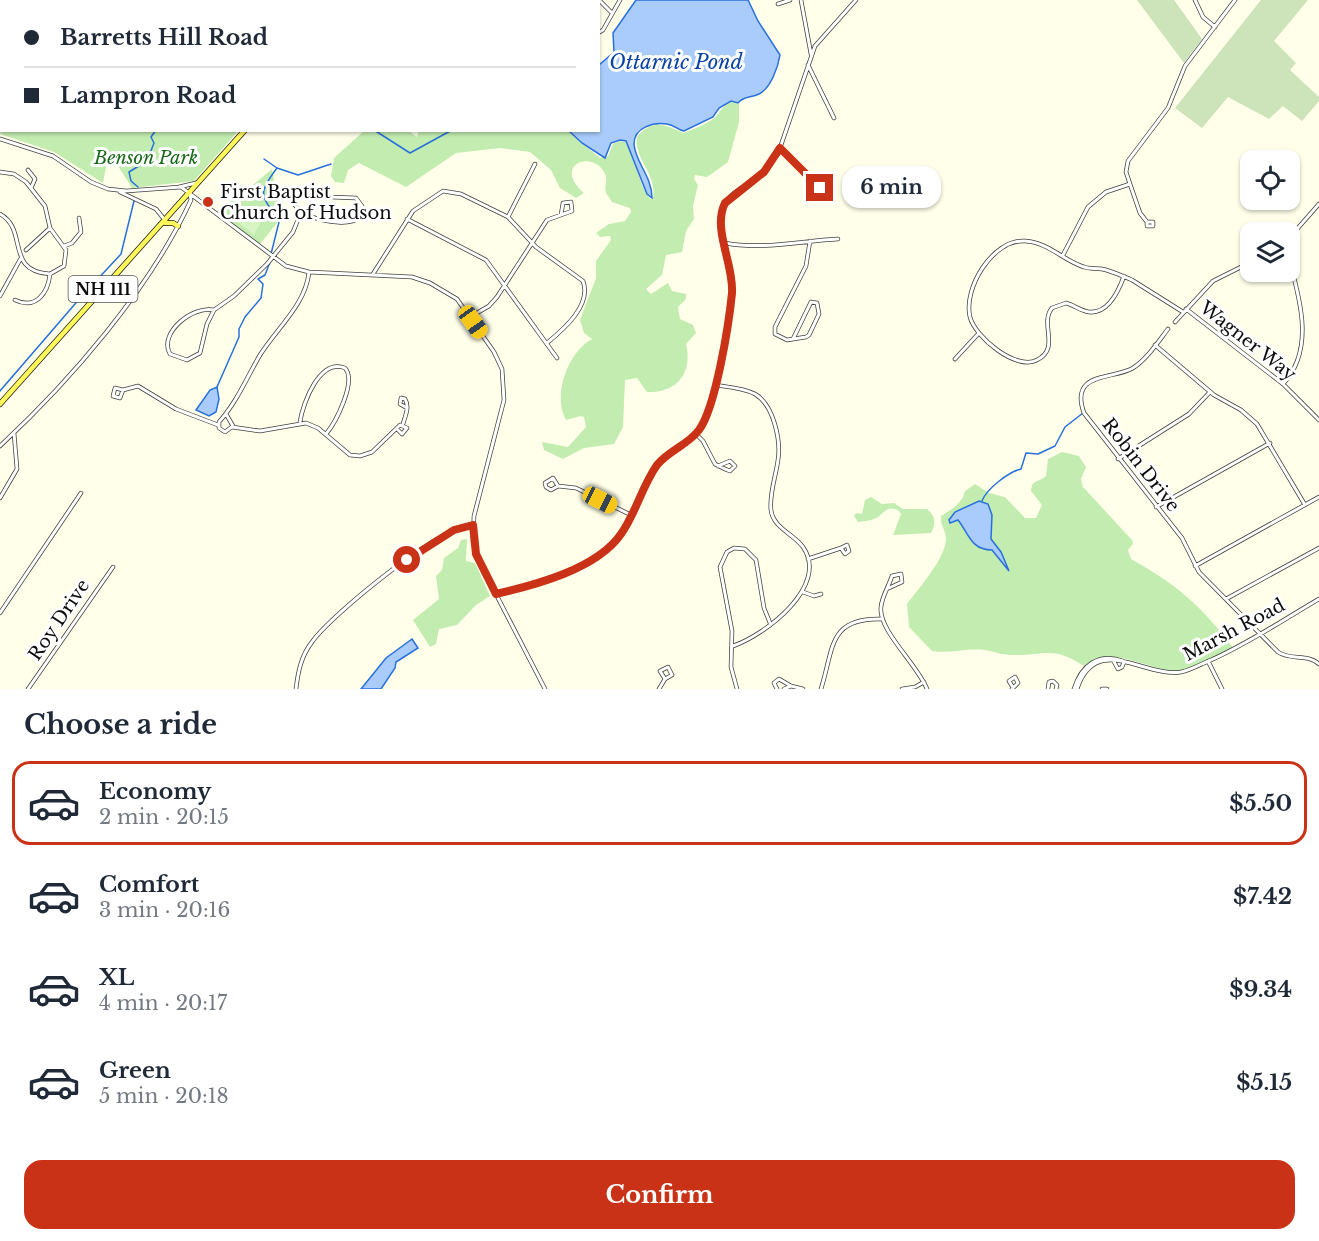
<!DOCTYPE html>
<meta charset="utf-8">
<style>
:root{--surface:#fff;--page:#f2f2f3;--text:#1f2937;--muted:#747a83;--line:#e0e1e3;--accent:#c93216}
body{margin:0;font-family:"Libre Baskerville",serif;background:var(--page);color:var(--text);height:100vh;display:flex;flex-direction:column;font-size:22px;white-space:nowrap}
*{box-sizing:border-box;margin:0}
p{font-size:20px;color:var(--muted)}
.icon{flex:none;width:33px;height:33px;fill:none;stroke:currentColor;stroke-width:2;stroke-linecap:round;stroke-linejoin:round}
.map{position:relative;height:689px;overflow:hidden}
.details{display:flex;flex-direction:column;background:var(--surface);flex:1}
.details>*{flex:none}
.banner{position:absolute;left:0px;top:0px;width:600px;height:132px;box-shadow:0 2px 4px #0004;display:grid;align-content:center;height:132px;padding:0 24px;background:var(--surface)}
.tools{position:absolute;left:1240px;top:150px;display:grid;gap:12px}
.tools a{display:grid;place-items:center;width:60px;height:60px;border-radius:12px;background:var(--surface);box-shadow:0 2px 4px #0004;font-size:30px}
.end{position:absolute;width:27px;height:27px;margin:-14px;border:8px solid #c93216;background:#fff;box-shadow:0 0 0 3px #fff}
.from{border-radius:50%}
.bubble{position:absolute;height:42px;border-radius:18px;background:var(--surface);box-shadow:0 2px 4px #0004;font-size:20px;font-weight:700;line-height:42px;text-align:center}
.car{position:absolute;width:18px;height:36px;margin:-18px -9px;border-radius:8px;box-shadow:0 0 4px 2px #0007;background:linear-gradient(#f5c518 24%,#345 0 40%,#f5c518 0 76%,#345 0 86%,#f5c518 0)}
.banner b{display:flex;align-items:center;gap:21px;height:57px;font-size:22px}
.banner b+b{border-top:2px solid var(--line)}
.banner i{width:15px;height:15px;background:var(--text)}
ul{padding:0;list-style:none}
li{display:flex;align-items:center;gap:18px;height:84px;margin:0 12px 9px;padding:0 12px;border:3px solid transparent;border-radius:18px}
li div{flex:1}
li b{display:block;font-size:22px}
li em{font-style:normal;font-weight:700}
li.current{border-color:var(--accent)}
li>.icon{width:54px;height:54px;stroke-width:1.5}
h2{padding:0 24px;font-size:27px;line-height:72px}
.button{display:flex;gap:12px;margin-top:auto;padding:12px 24px}
.button a{flex:1;height:69px;border-radius:18px;background:var(--accent);color:#fff;font-size:24px;font-weight:700;line-height:69px;text-align:center}
.map>svg:first-child{display:block}
</style>
<div class="map">
<svg width="1319" height="689" viewBox="0 0 1319 689">
<rect width="100%" height="100%" fill="#ffffea"/>
<path fill="#c3edb0" d="M0,0h204l-202,2v128l236,1 -44,50 -62,7 -23,-36 -6,31 -49,-31 -54,-18z
M731,102l8,2v18l-11,40 -21,15 -12,-2 -1,4 4,6 -5,21 1,13 -8,12 -4,21 -16,3 -4,20 -16,14 5,5 17,-11 4,8 14,3v5l-8,8 2,12 13,6 3,8 -10,11c7,29 -9,49 -39,48l-10,-14 -12,2 -2,47 -9,17 -30,4 -21,11 -19,-9 -2,-8 26,5 18,-20 -2,-10 -3,-1 -15,4c-14,-25 2,-68 26,-81l-8,-6 -4,-13 16,-42v-17l15,-21 -1,-4 -10,1 -4,-4 13,-9 16,-3 6,-9 -1,-4 -18,-6 -6,-9c-2,-7 2,-12 -1,-19 -11,-25 -54,-10 -21,19l-8,5 -16,-10 -9,-18 -21,-18 -30,-4 -44,5 -50,34 -47,-24 -11,7 -4,13 -9,-1 -4,-6 3,-18 30,-27h45l8,6 2,-7 149,1 32,27 8,-2 5,-12 7,-3 5,1c10,13 16,52 27,58 8,-23 -19,-41 -15,-63 16,-19 28,-12 46,-4 9,-3 24,-9 31,-15 7,-5 7,-12 17,-16z
M272,169l9,49 -21,26 -42,-30 17,-17 2,1z
M1062,452l17,4 7,11 -5,12 2,8 49,53 1,4 -5,6 3,9c45,25 71,47 102,89 -15,7 -38,23 -55,23 -30,0 -66,-28 -94,-5 -32,-21 -40,-10 -73,-11 -9,0 -18,-4 -27,-5 -18,-2 -34,4 -52,1l-23,-24 -2,-23c12,-16 38,-45 39,-65 0,-9 -6,-13 -5,-23 11,-7 21,-12 24,-25l10,-7 14,9 16,4 20,21h11l6,-13 -11,-14c1,-12 7,-8 15,-15l2,-17z
M871,497l11,7 12,-1 9,6h24c9,8 9,14 4,24l-38,2 8,-21 -2,-3c-11,-6 -13,0 -21,6 -6,4 -14,4 -20,5l-4,-6 2,-3 6,1 3,-14z
M467,539l-1,22 9,2 15,33 -14,9 -19,20 -18,4 -3,15 -6,3 -17,-27 26,-21 -3,-23 6,-6 2,-12 14,-10 3,-8z"/>
<path fill="#cde3b9" d="M1137,0h37l28,39 -18,24z
M1261,0h47l-34,41 22,22 -6,7 29,27v4l-17,20 -19,-15 -14,13 -41,-22 -26,31 -27,-20z"/>
<path fill="#d9f4c3" d="M248,209h12l6,3 -12,23 -19,-15z"/>
<path fill="#a9ccfc" stroke="#2870db" stroke-width="1.5" d="M636,0h112l10,21 22,34c-2,12 -9,33 -21,39 -8,4 -16,2 -21,9l-7,-2 -12,7 -6,9 -29,14c-7,-1 -9,-6 -17,-7 -13,-2 -33,3 -33,20 1,18 18,32 18,54l-5,-4 -21,-53 -6,-1 -9,3 -6,15 -23,-15 -13,-12 29,-1 1,-65 15,-13 -1,-19z
M217,387l2,12 -3,13 -7,4 -13,-6 14,-20z
M979,501l9,3 4,11 -1,24 10,13 8,19 -17,-21c-21,0 -23,-16 -34,-30l-8,3 -1,-3 6,-8z
M412,639l6,9 -22,14 -1,6 -14,21h-20l25,-31z"/>
<g fill="none" stroke-linecap="round" stroke-linejoin="round">
<path stroke="#2870db" stroke-width="1.5" d="M374,130l36,23 42,-23
M264,159l13,9 21,7 33,-11
M138,187l-7,-6 -2,-9 18,-11 7,-18 -3,-6 5,-7
M271,254l8,-32c-17,-28 -23,-26 -2,-54
M217,387l22,-50v-8l6,-12 16,-19 2,-14 -5,-5 7,-4 5,-13
M0,391l81,-94 40,-43 13,-53
M982,501c5,-13 27,-29 39,-32l5,-16 12,1 17,-8 10,-19 18,-14"/>
<defs>
<path id="minor" d="M576,0l1,2
M599,0l13,13
M801,0l10,54
M1195,0l8,17 12,10
M778,4l12,-4
M598,33l5,-3 17,-30
M808,65l26,53
M0,139l53,17 38,26 17,7 18,2 55,-4 105,79 23,6 103,5 18,6 27,16 37,53 8,17 2,31 -30,116 -1,26 11,29 61,118
M780,148l31,31 3,8 6,1 5,-5 -1,-5 -4,-4 -9,5
M28,170l7,9 -4,9
M0,172l14,2 12,8 19,24 5,22 16,22 -2,16 -14,8c-46,-3 -21,-44 -50,-60
M179,187l17,-4
M120,192l36,17 8,10
M508,217l27,-53
M407,219l79,41 71,98
M1147,222h6v4h-6v-4l-7,-9 -10,-29 -4,-12 2,-11 40,-53 17,-42 50,-66
M1290,237l29,-33
M725,243c37,7 75,-2 113,-4
M64,246l8,-3 9,-11 -2,-14
M26,250l24,-22
M1063,255l25,-48 18,-15 24,-8
M373,274l40,-63 30,-20 18,3 47,23 28,30 47,34c9,24 -19,48 -36,62
M1124,276c-5,14 -16,38 -35,36 -8,-1 -15,-7 -23,-9l-14,5c-13,16 9,40 -15,52 -21,11 -62,-23 -67,-43 -7,-29 23,-78 55,-76 23,1 39,20 59,26 5,2 12,1 18,2 10,2 20,7 30,11l51,32
M0,296l21,-38
M15,300c21,10 33,-7 35,-26
M1186,309l97,75 36,36
M214,310c-21,-5 -56,23 -44,44l17,6 13,-7 7,-29 7,-14 20,-14 33,-32 26,-32 8,-20 -9,-10 5,-12 8,-2 26,9 25,1 8,11 -3,8c-15,11 -45,3 -60,-5
M470,317l19,-11 8,-9 50,-77 25,-9 -1,-9 -8,1 -2,12
M1175,322l38,-41 38,-19
M1168,329c-10,13 -21,30 -35,39 -20,12 -64,3 -49,45l98,125 17,34 79,80c13,9 29,1 41,12
M793,339l18,-37 6,1 2,11 -10,21 -3,2 -19,3 -12,-6v-7l31,-61 4,-25
M1155,345l59,50 27,15 16,14 48,81
M955,359l24,-26
M1283,384c31,-33 18,-82 7,-121
M715,385c13,2 29,3 40,9 19,11 26,47 23,66 -2,16 -9,34 -7,50 2,18 23,24 32,37 27,39 -38,88 -70,99
M123,390l-8,-2 -2,8 7,2 3,-8 15,-4 38,23 42,16
M226,414l7,12 -8,6 -6,-4v-6c18,-20 28,-45 41,-67 17,-27 46,-51 49,-83
M300,422c3,-20 20,-64 45,-54 12,13 -9,54 -19,66
M403,424c2,-8 7,-17 2,-25l-4,-1 -1,6 7,4
M232,427l28,4 46,-8 12,5 32,27 10,1 12,-4 28,-27 7,3 -5,6 -5,-5
M696,434l7,7 12,23c5,3 10,5 15,7l5,-5 -5,-5 -12,5
M0,446c71,-66 150,-157 191,-246l-1,-5
M1118,459l71,-45 21,-22
M558,486l-5,-8 -8,5 1,4 5,3 7,-4 18,2 55,27
M0,498l17,-29 -3,-36
M1156,507l114,-64
M808,559l33,-11 4,6 4,-3 -2,-6 -6,3
M1195,566l124,-69
M889,588l13,-6 -1,-8 -9,2c-3,10 -10,20 -11,31 -3,23 36,57 46,82
M803,592l11,4 7,-2
M496,594c39,-9 100,-24 125,-59 15,-21 21,-48 36,-69 11,-15 29,-20 41,-35 18,-22 30,-105 33,-136 3,-26 -18,-66 -7,-89 6,-15 26,-22 38,-32 8,-8 13,-17 18,-26l35,-102 41,-46
M1226,599l93,-51
M0,613l81,-120
M1113,660l5,9 4,-2 2,-5
M1208,661l14,28
M28,689l85,-122
M296,689c2,-17 5,-33 16,-47 19,-27 130,-118 161,-117
M659,689l6,-10 7,-4 -4,-8 -8,4 5,8
M737,689l-6,-22 1,-36 -12,-64 7,-15 7,-4 11,1 11,11 8,48 6,15
M777,689l-3,-6 5,-4 12,7 12,3
M784,689l7,-3
M821,689c13,-41 7,-71 60,-70
M902,689l13,-2 9,-5
M1012,689l6,-6 -3,-6 -6,4 3,5
M1048,689l1,-7 4,-1 4,4 -1,4
M1074,689c7,-23 24,-37 49,-28
M1077,689c19,-57 68,-11 104,-17 10,-2 20,-8 30,-12 38,-17 72,-40 108,-61
M1102,689h5"/>
<path id="major" d="M486,0l8,2
M334,2v-2
M531,2l4,-2
M165,223h8l5,3
M0,404l245,-274"/>
</defs>
<use href="#minor" stroke="#3f3f3f" stroke-width="4.5"/>
<use href="#major" stroke="#1d1d1d" stroke-width="6"/>
<use href="#minor" stroke="#fff" stroke-width="3"/>
<use href="#major" stroke="#fff85a" stroke-width="4.5"/>
</g>
<g fill="none" stroke-linecap="round" stroke-linejoin="round">
<path stroke="#c93216" stroke-width="8" d="M407,560l47,-30 19,-5 3,29 20,40c39,-9 101,-25 125,-60 15,-21 21,-48 36,-69 12,-15 31,-20 42,-35 17,-23 30,-107 33,-137 2,-29 -20,-64 -7,-90l39,-31 16,-24 31,31 2,7 7,2"/>
</g>
<circle fill="#c93216" stroke="#fff" stroke-width="2" cx="208" cy="202" r="6"/>
<g text-anchor="middle" stroke-width="6" stroke-linejoin="round" paint-order="stroke">
<rect fill="#fff" stroke="#555" stroke-width="1.5" x="68.5" y="276" width="69" height="26" rx="4.5"/>
<g font-size="16" font-weight="bold" fill="#0c0c0c">
<text x="103" y="295">NH 111</text>
</g>
<g font-size="18" font-style="italic" fill="#176916" stroke="#fff">
<text x="146" y="164">Benson Park</text>
</g>
<g font-size="18" fill="#0c0c0c" stroke="#fff" text-anchor="start">
<text x="220" y="198">First Baptist<tspan x="220" dy="21">Church of Hudson</tspan></text>
</g>
<g font-size="18" fill="#0c0c0c" stroke="#fff">
<text transform="translate(1248 341) rotate(38)" y="6">Wagner Way</text>
<text transform="translate(1141 465) rotate(52)" y="6">Robin Drive</text>
<text transform="translate(59 620) rotate(-56)" y="6">Roy Drive</text>
<text transform="translate(1234 630) rotate(-28)" y="6">Marsh Road</text>
</g>
<g font-size="20" font-style="italic" fill="#0943a9" stroke="#fff">
<text x="676" y="69">Ottarnic Pond</text>
</g>
</g>
</svg>
<div class="tools">
<a><svg class="icon" aria-label="locate" viewBox="0 0 24 24"><circle cx="12" cy="12" r="6"/><path d="M12 2v4M12 18v4M2 12h4M18 12h4"/></svg></a>
<a><svg class="icon" aria-label="layers" viewBox="0 0 24 24"><path d="M12 4l9 5-9 5-9-5zM3 14l9 5 9-5"/></svg></a>
</div>
<i class="end from" style="left:407px;top:560px"></i>
<i class="end" style="left:820px;top:188px"></i>
<div class="bubble" style="left:842px;top:166px;width:99px">6 min</div>
<i class="car" style="left:473px;top:322px;rotate:145deg"></i>
<i class="car" style="left:600px;top:500px;rotate:117deg"></i>
<div class="banner">
<b><i class="from"></i>Barretts Hill Road</b>
<b><i></i>Lampron Road</b>
</div>
</div>
<section class="details">
<h2>Choose a ride</h2>
<ul>
<li class="current"><svg class="icon" aria-label="car" viewBox="0 0 24 24"><path d="M5 17H2v-5l4-1 3-4h7l3 4 3 1v5h-3M9 17h6M6 11h13"/><circle cx="7" cy="17" r="2"/><circle cx="17" cy="17" r="2"/></svg><div><b>Economy</b><p>2 min · 20:15</p></div><em>$5.50</em></li>
<li><svg class="icon" aria-label="car" viewBox="0 0 24 24"><path d="M5 17H2v-5l4-1 3-4h7l3 4 3 1v5h-3M9 17h6M6 11h13"/><circle cx="7" cy="17" r="2"/><circle cx="17" cy="17" r="2"/></svg><div><b>Comfort</b><p>3 min · 20:16</p></div><em>$7.42</em></li>
<li><svg class="icon" aria-label="car" viewBox="0 0 24 24"><path d="M5 17H2v-5l4-1 3-4h7l3 4 3 1v5h-3M9 17h6M6 11h13"/><circle cx="7" cy="17" r="2"/><circle cx="17" cy="17" r="2"/></svg><div><b>XL</b><p>4 min · 20:17</p></div><em>$9.34</em></li>
<li><svg class="icon" aria-label="car" viewBox="0 0 24 24"><path d="M5 17H2v-5l4-1 3-4h7l3 4 3 1v5h-3M9 17h6M6 11h13"/><circle cx="7" cy="17" r="2"/><circle cx="17" cy="17" r="2"/></svg><div><b>Green</b><p>5 min · 20:18</p></div><em>$5.15</em></li>
</ul>
<div class="button"><a>Confirm</a></div>
</section>
